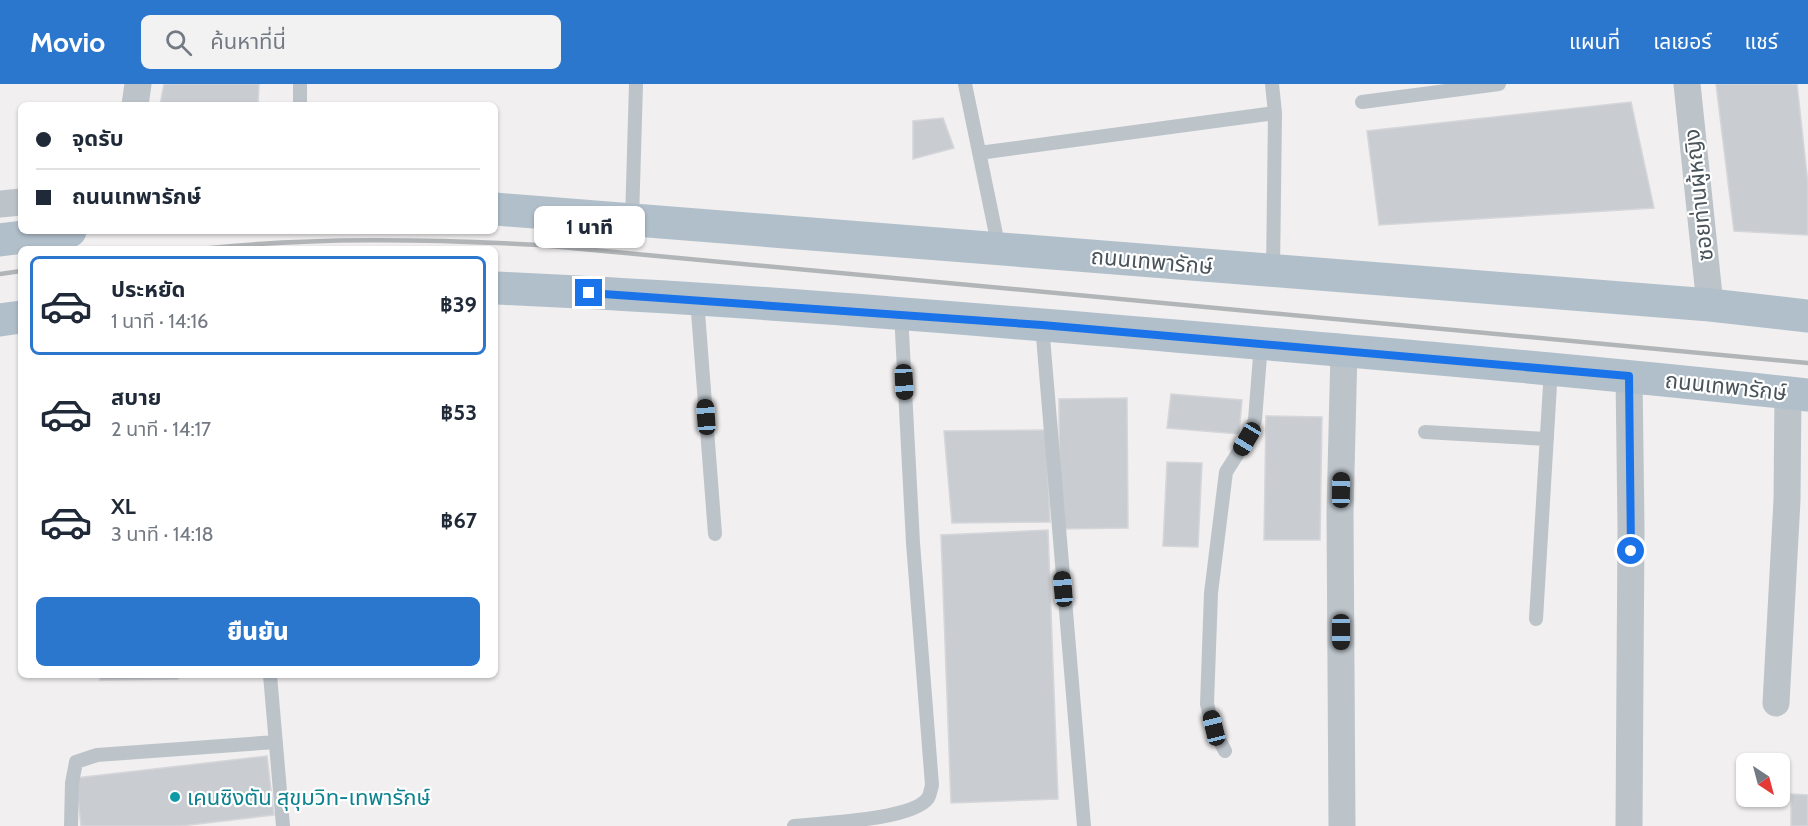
<!DOCTYPE html>
<html lang="th">
<meta charset="utf-8">
<style>
:root{--surface:#fff;--page:#f2f2f3;--text:#1f2937;--muted:#747a83;--line:#e0e1e3;--accent:#2c77ce}
body{margin:0;font-family:Cabin,"Noto Sans Thai",sans-serif;background:var(--page);color:var(--text);height:100vh;display:flex;flex-direction:column;font-size:22px;white-space:nowrap}
*{box-sizing:border-box;margin:0}
p{font-size:20px;color:var(--muted)}
.icon{flex:none;width:33px;height:33px;fill:none;stroke:currentColor;stroke-width:2;stroke-linecap:round;stroke-linejoin:round}
.map{position:relative;flex:1;overflow:hidden}
.details{position:absolute;left:18px;top:162px;width:480px;height:432px;display:flex;flex-direction:column;background:var(--surface);border-radius:9px;box-shadow:0 2px 4px #0004}
.details>*{flex:none}
.banner{position:absolute;left:18px;top:18px;width:480px;height:132px;border-radius:9px;box-shadow:0 2px 4px #0004;display:grid;align-content:center;height:132px;padding:0 18px;background:var(--surface)}
.needle{width:39px;rotate:144deg}
.buttons{position:absolute;left:1736px;top:669px;display:grid;gap:12px}
.buttons a{display:grid;place-items:center;width:54px;height:54px;border-radius:9px;background:var(--surface);box-shadow:0 2px 4px #0004;font-size:30px}
.end{position:absolute;width:27px;height:27px;margin:-14px;border:8px solid #1a73e8;background:#fff;box-shadow:0 0 0 3px #fff}
.from{border-radius:50%}
.bubble{position:absolute;height:42px;border-radius:9px;background:var(--surface);box-shadow:0 2px 4px #0004;font-size:20px;font-weight:800;line-height:42px;text-align:center}
.car{position:absolute;width:18px;height:36px;margin:-18px -9px;border-radius:8px;box-shadow:0 0 4px 2px #0007;background:linear-gradient(#222 24%,#8ab4d8 0 40%,#222 0 76%,#8ab4d8 0 86%,#222 0)}
.banner b{display:flex;align-items:center;gap:21px;height:57px;font-size:22px}
.banner b+b{border-top:2px solid var(--line)}
.banner i{width:15px;height:15px;background:var(--text)}
ul{padding:10px 0 0;list-style:none}
li{display:flex;align-items:center;gap:18px;height:99px;margin:0 12px 9px;padding:0 6px;border:3px solid transparent;border-radius:9px}
li div{flex:1}
li b{display:block;font-size:22px}
li em{font-style:normal;font-weight:800}
li.on{border-color:var(--accent)}
li>.icon{width:54px;height:54px;stroke-width:1.5}
.button{display:flex;gap:12px;margin-top:auto;padding:12px 18px}
.button a{flex:1;height:69px;border-radius:9px;background:var(--accent);color:#fff;font-size:24px;font-weight:800;line-height:69px;text-align:center}
header{display:flex;align-items:center;gap:36px;box-sizing:border-box;height:84px;padding:0 30px;background:var(--accent);color:#fff}
header strong{font-size:28px}
nav{display:flex;gap:33px;margin-inline-start:auto;font-size:21px}
.search{width:420px;height:54px;background:var(--page);display:flex;align-items:center;gap:15px;box-sizing:border-box;padding:0 21px;border-radius:9px;color:var(--muted);font-size:22px}
.map>svg:first-child{display:block}
</style>
<header>
<strong>Movio</strong>
<div class="search"><svg class="icon" aria-label="search" viewBox="0 0 24 24"><circle cx="10" cy="10" r="6"/><path d="M15 15l6 6"/></svg>ค้นหาที่นี่</div>
<nav><a>แผนที่</a><a>เลเยอร์</a><a>แชร์</a></nav>
</header>
<div class="map">
<svg width="1808" height="742" viewBox="0 0 1808 742">
<rect width="100%" height="100%" fill="#f1efef"/>
<path fill="#c9ccd1" stroke="#d4d6da" stroke-width="1.5" d="M164,0h95l-1,21h-98z
M1716,0h81l11,100v51l-74,-4z
M1631,18l23,106 -275,17 -12,-94z
M943,34l11,30 -41,11v-38z
M1171,310l71,6 -3,34 -72,-6z
M1127,314l1,130 -68,1 -1,-130z
M1266,332l56,1 -2,123h-56z
M1046,346l4,92 -98,1 -8,-92z
M1167,378l35,1 -4,84 -35,-1z
M1048,446l10,269 -107,4 -10,-268z
M100,591h78v4l-78,1z
M267,672l7,59 -93,11h-100l-5,-48z
M1791,710l17,1v31h-17z"/>
<g fill="none" stroke-linecap="round" stroke-linejoin="round">
<path stroke="#bcc4ca" stroke-width="14" d="M965,0l34,165
M1272,0l3,29 -2,158
M1362,18l137,-18
M300,21v-21
M979,69l296,-40
M632,136l4,-136
M697,215l18,235
M1042,241l42,501
M1425,348l122,7
M1536,535l15,-251
M270,591l13,151
M1225,667l-12,-23 -6,-24 4,-111 15,-121 21,-33 8,-19 6,-77
M71,742l1,-43 4,-21 21,-7 179,-13
M794,742c28,-3 119,-6 134,-28 2,-3 3,-9 4,-13l-19,-242 -12,-230"/>
<path stroke="#bcc4ca" stroke-width="27" d="M1687,0l23,221
M135,21l3,-21
M0,120l21,-2
M1776,619l11,-203 1,-107
M1342,742l-2,-313 4,-163
M1629,742l2,-298 -2,-152"/>
<path stroke="#b1bfcb" stroke-width="33" d="M495,125l1215,96 98,11
M0,156l70,-9
M495,204c227,10 454,29 680,48 211,18 422,36 633,59
M0,236l21,-3"/>
<path stroke="#b2b5b8" stroke-width="4.5" d="M200,165c113,-12 226,-10 339,-4l1269,118
M0,190l21,-3"/>
</g>
<g fill="none" stroke-linecap="round" stroke-linejoin="round">
<path stroke="#1a73e8" stroke-width="8" d="M589,209l453,32 587,51 2,175"/>
</g>
<circle fill="#0f9aa8" stroke="#fff" stroke-width="2" cx="175" cy="713" r="6"/>
<g text-anchor="middle" stroke-width="4.5" stroke-linejoin="round" paint-order="stroke">
<g font-size="22" fill="#49535a" stroke="#fff">
<text transform="translate(1698 111) rotate(-96)" y="8">ซอยท่านผู้หญิง</text>
<text transform="translate(1152 177) rotate(5)" y="8">ถนนเทพารักษ์</text>
<text transform="translate(1726 302) rotate(6)" y="8">ถนนเทพารักษ์</text>
</g>
<g font-size="22" fill="#0d838f" stroke="#fff" text-anchor="start">
<text x="187" y="721">เคนซิงตัน สุขุมวิท-เทพารักษ์</text>
</g>
</g>
</svg>
<div class="buttons">
<a><svg class="needle" viewBox="-14 -14 28 28"><path d="M0-13l5 13h-10z" fill="#e53935"/><path d="M0 13l5-13h-10z" fill="#747a83"/></svg></a>
</div>
<i class="end from" style="left:1631px;top:467px"></i>
<i class="end" style="left:589px;top:209px"></i>
<div class="bubble" style="left:534px;top:122px;width:111px">1 นาที</div>
<i class="car" style="left:904px;top:298px;rotate:177deg"></i>
<i class="car" style="left:706px;top:333px;rotate:356deg"></i>
<i class="car" style="left:1247px;top:355px;rotate:211deg"></i>
<i class="car" style="left:1341px;top:406px;rotate:1deg"></i>
<i class="car" style="left:1063px;top:505px;rotate:355deg"></i>
<i class="car" style="left:1341px;top:548px;rotate:180deg"></i>
<i class="car" style="left:1214px;top:644px;rotate:346deg"></i>
<div class="banner">
<b><i class="from"></i>จุดรับ</b>
<b><i></i>ถนนเทพารักษ์</b>
</div>
<section class="details">
<ul>
<li class="on"><svg class="icon" aria-label="car" viewBox="0 0 24 24"><path d="M5 17H2v-5l4-1 3-4h7l3 4 3 1v5h-3M9 17h6M6 11h13"/><circle cx="7" cy="17" r="2"/><circle cx="17" cy="17" r="2"/></svg><div><b>ประหยัด</b><p>1 นาที · 14:16</p></div><em>฿39</em></li>
<li><svg class="icon" aria-label="car" viewBox="0 0 24 24"><path d="M5 17H2v-5l4-1 3-4h7l3 4 3 1v5h-3M9 17h6M6 11h13"/><circle cx="7" cy="17" r="2"/><circle cx="17" cy="17" r="2"/></svg><div><b>สบาย</b><p>2 นาที · 14:17</p></div><em>฿53</em></li>
<li><svg class="icon" aria-label="car" viewBox="0 0 24 24"><path d="M5 17H2v-5l4-1 3-4h7l3 4 3 1v5h-3M9 17h6M6 11h13"/><circle cx="7" cy="17" r="2"/><circle cx="17" cy="17" r="2"/></svg><div><b>XL</b><p>3 นาที · 14:18</p></div><em>฿67</em></li>
</ul>
<div class="button"><a>ยืนยัน</a></div>
</section>
</div>
